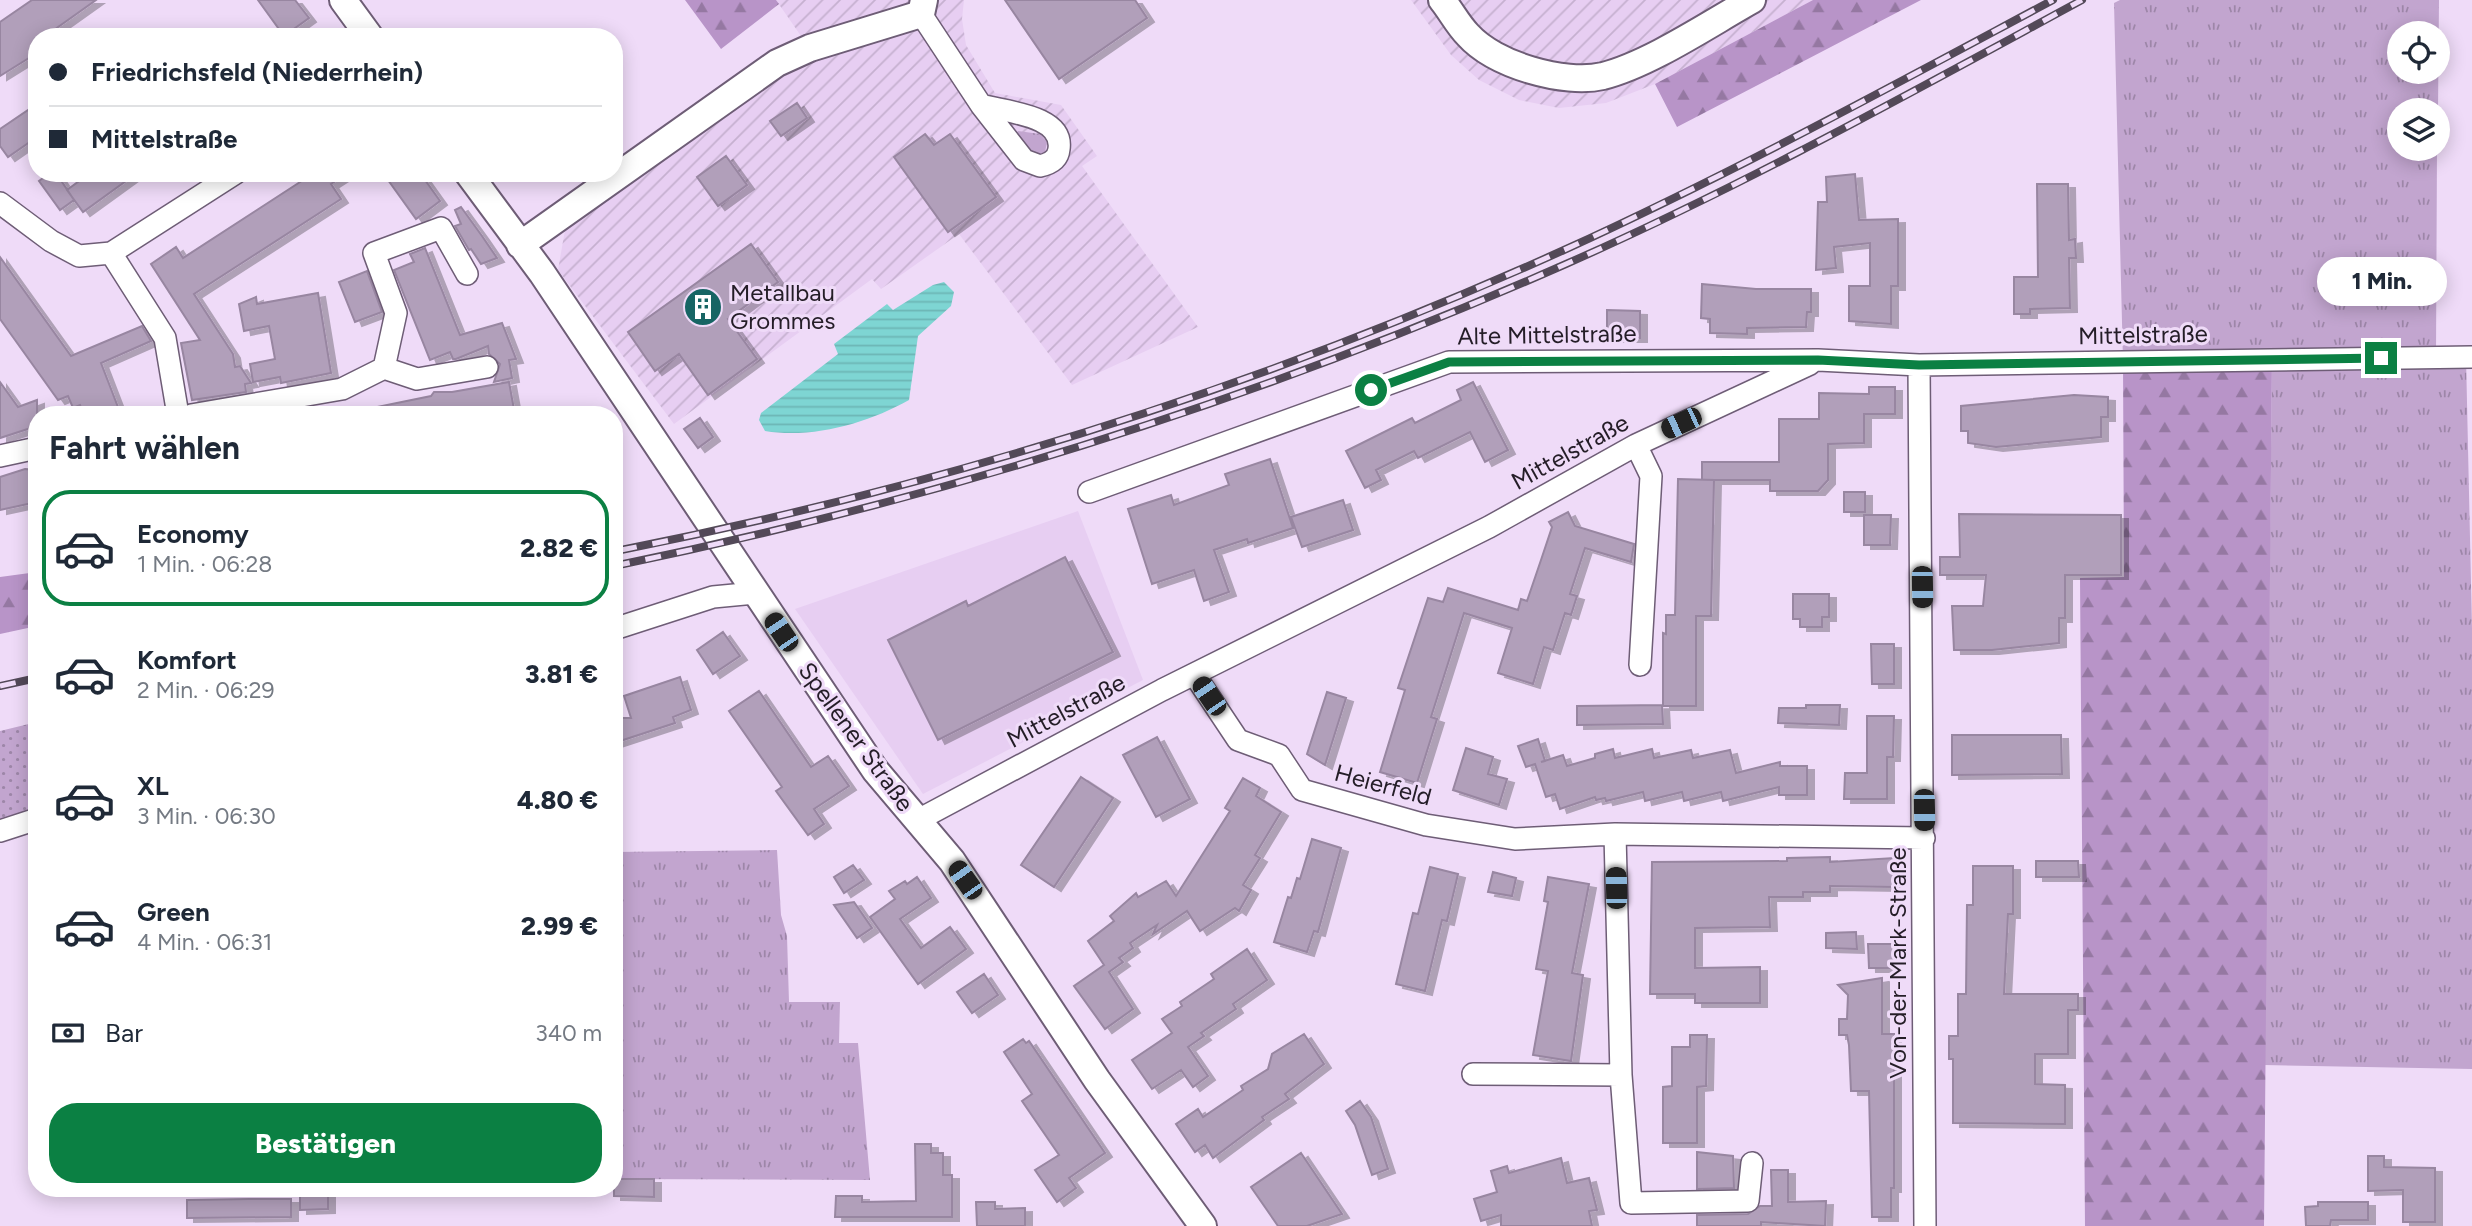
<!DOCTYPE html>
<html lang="de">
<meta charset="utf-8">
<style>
:root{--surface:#fff;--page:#f6f6f7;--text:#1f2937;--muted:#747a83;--line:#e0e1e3;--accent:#0b8043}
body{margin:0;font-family:Figtree,sans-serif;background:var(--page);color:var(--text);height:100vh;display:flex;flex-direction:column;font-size:26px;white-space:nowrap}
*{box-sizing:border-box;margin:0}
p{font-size:23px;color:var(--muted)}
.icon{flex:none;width:38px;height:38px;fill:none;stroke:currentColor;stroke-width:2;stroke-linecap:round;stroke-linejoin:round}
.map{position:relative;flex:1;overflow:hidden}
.side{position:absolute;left:28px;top:406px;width:595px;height:791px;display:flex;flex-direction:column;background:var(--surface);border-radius:28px;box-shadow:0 4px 18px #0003}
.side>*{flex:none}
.top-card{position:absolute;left:28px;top:28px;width:595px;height:154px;border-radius:28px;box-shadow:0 4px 18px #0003;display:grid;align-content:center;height:154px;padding:0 21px;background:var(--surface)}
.buttons{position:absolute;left:2387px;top:21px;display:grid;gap:14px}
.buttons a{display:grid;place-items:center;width:63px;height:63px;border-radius:50%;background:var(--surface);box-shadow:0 4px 18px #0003;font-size:35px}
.end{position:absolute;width:32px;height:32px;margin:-16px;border:9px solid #0b8043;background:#fff;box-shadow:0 0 0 4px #fff}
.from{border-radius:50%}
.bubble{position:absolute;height:49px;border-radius:24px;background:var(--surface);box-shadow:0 4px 18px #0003;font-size:23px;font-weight:800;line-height:49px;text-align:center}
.car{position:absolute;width:21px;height:42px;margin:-21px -10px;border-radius:9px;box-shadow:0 0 5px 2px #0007;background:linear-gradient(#222 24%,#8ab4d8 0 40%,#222 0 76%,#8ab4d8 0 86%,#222 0)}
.top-card b{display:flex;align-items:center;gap:24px;height:66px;font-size:26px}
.top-card b+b{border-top:2px solid var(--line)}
.top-card i{width:18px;height:18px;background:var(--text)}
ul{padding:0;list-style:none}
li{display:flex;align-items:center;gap:21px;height:116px;margin:0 14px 10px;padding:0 7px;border:4px solid transparent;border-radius:28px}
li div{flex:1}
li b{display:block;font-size:26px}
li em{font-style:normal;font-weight:800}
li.on{border-color:var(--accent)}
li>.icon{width:63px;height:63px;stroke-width:1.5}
h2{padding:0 21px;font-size:32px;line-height:84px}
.pay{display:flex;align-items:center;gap:18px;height:77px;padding:0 21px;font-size:26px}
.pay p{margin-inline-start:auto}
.primary-button{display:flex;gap:14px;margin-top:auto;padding:14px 21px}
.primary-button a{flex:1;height:80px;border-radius:28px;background:var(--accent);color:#fff;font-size:28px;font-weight:800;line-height:80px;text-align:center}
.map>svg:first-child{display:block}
</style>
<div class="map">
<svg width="2472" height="1226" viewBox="0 0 2472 1226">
<defs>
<pattern id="industrial-furrows" width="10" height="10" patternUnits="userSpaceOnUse" patternTransform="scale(1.75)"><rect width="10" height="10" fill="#e7cef2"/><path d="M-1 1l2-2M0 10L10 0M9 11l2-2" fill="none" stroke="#c6b0d0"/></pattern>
<pattern id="grass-tufts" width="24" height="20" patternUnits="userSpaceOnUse" patternTransform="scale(1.75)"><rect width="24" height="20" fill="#c2a5cf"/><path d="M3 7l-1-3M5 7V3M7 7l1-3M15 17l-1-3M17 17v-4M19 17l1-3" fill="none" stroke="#9d86a8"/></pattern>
<pattern id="forest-firs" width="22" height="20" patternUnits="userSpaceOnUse" patternTransform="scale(1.75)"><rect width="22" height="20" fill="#b894c8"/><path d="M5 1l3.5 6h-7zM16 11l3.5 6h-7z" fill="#9578a2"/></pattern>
<pattern id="garden-dots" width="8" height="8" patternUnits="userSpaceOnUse" patternTransform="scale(1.75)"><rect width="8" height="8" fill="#c2a5cf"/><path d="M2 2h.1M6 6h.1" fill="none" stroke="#9d86a8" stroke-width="1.8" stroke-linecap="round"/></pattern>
<pattern id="water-rules" width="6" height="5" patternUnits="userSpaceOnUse" patternTransform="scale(1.75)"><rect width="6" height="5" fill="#7ed5d3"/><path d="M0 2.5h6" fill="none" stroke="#6db6b5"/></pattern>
<filter id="shadow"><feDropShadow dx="7" dy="4" stdDeviation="0" flood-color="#0004"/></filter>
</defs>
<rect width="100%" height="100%" fill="#efdbf8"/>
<path fill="#e7cef2" d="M1078,511l65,169 -220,114 -128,-185z"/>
<path fill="url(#industrial-furrows)" d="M776,0h188l-2,19 4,26 29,48 66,12 36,51 -15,10 116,161 -126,58 -113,-151 -78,55 -9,-10 -198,145 -116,-154 7,-40 245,-181z
M1411,0h402l-158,84 -49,19 -47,5 -40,-8 -40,-20 -28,-25z"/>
<path fill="url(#grass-tufts)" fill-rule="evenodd" d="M2120,0h319l-1,110h-39v39h38l-1,208h30l6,272v440l-208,-4 8,-705 -149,2 -9,-359zM2399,33h39v39h-39z
M1018,131l22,3 7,8 -2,10 -11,4 -18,-22z
M777,850l4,65 6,21 2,66h51l-1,41h19l12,137 -256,-1v-327z"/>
<path fill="url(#forest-firs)" d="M685,0h91l3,4 -58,45z
M1813,0h108l-244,127 -22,-43z
M2272,359l-8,867h-179l-5,-648 44,-1 -1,-215z
M37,572v54l-37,8v-57z"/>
<path fill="url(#garden-dots)" d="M37,722v88l-37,11v-90z"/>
<path fill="url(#water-rules)" d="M944,282l10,10 -3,14 -33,30 -9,64c-41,23 -96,39 -144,31l-6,-11 2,-7 77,-59 -4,-10 53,-40 6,6 40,-25z"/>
<path fill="#b19fba" stroke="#9886a1" stroke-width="2" filter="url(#shadow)" d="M32,0h64l-52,37h-7v16l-37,23v-54z
M258,0h37l14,18 -25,18z
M1005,0h130l12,18 -88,61z
M797,103l10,15 -26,18 -11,-15z
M37,104v33l-29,20 -8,-11v-17z
M925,134l9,11 16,-11 46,63 -48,35 -54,-75z
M726,156l21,29 -29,21 -21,-29z
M50,173h6l18,27 -14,10 -21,-29z
M90,173h47l-54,39 -16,-22z
M314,173h34l-17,11 10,15 -147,95 39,60 2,13 5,-1 11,17 -6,1 1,8 -54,8 -11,-57 19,-3 -49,-76 25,-17 7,11z
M383,173h37l20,28 -24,18z
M1855,174l4,46 39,-1v67h-7v38l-42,-3v-35h21v-43l-36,4 2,21 -20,2 2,-68h9l-1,-25z
M2037,184h31l1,56 6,-1 1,19h-7l1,50 -40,1v5h-16v-37h24z
M461,207l21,29 15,22 -16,6 -10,-15 -2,1 -14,-24 6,-2 -6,-14z
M751,244l27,38 -50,37 29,40 -49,36 -29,-41 -24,17 -27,-39z
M425,248l35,87 42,-12 14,36 -7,1 3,18 -18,4 6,-18 -11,-10 -1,-8 -32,13h-3l-3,-7 -20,8 -36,-90 20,-8 -4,-8z
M0,257l71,99 71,-30 9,15 -50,22 20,52h-37l-4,-10 -7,3 -5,-12 -10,4 -58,-81z
M367,271l15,41 -27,10 -16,-40z
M1702,284l54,5h55v23h-4l-1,15 -59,1v6l-37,-1v-14l-9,-1z
M318,293l13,80 -50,10 -1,-6 -27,5 -3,-18 25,-5 -6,-33 -25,5 -5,-27 17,-7 1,7z
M1607,310l33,1v27h-33z
M0,382l18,25 19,-7v26l-37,12z
M509,382l6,33h-137l-1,-8 54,-11 3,-4h18z
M1473,382l35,68 -23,12 -15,-30 -52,26 -4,-7 -38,19 5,10 -16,8 -19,-37 66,-33 3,5 46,-23 -4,-10z
M1869,387h26v27h-31v29l-36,1v36l-10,11h-48v-11h-68v-18h77v-43h40v-26l50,1z
M2074,395l34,2v20h-7v20l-105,10 -28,-4v-12h-7v-25z
M700,418l13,19 -15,11 -14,-19z
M1270,459l23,69 -45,15 -1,-4 -33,11 15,42 -25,9 -10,-31 -42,14 -24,-75 43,-14 3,10 55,-20 -4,-11z
M25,469l12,1v32l-37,8v-33z
M1678,479l36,1 -3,136h-15v90h-33v-73l3,1v-19h9z
M1844,492h21v20h-21z
M1343,500l10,30 -51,17 -11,-30z
M1568,512l7,14 59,18 -3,18 -46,-14 -15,46 7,2 -6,19 -6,-2 -12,37 -9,-3 -11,37 -35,-11 14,-45 -48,-15 -33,104 6,2 -20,64 -37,-11 25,-82 -7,-2 30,-90 15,4 5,-14 70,22 3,-11 6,2 14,-41 11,-33 -3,-5z
M1959,514l162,1v60h-56v43h-6v25l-67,7h-38l-2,-44h31l3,-31h-46v-18h20z
M1864,515h27l-1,30h-26z
M1065,557l48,95 -175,88 -50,-100 78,-39 2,5z
M1793,594h36v23h-7v10h-22v-8h-7z
M723,632l17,24 -27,18 -16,-24z
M1871,644h23v40h-22z
M680,677l11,33 -18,7 2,6 -61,20v-25h17l-7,-22z
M759,691l52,76 17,-11 21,30 -35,23 10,15 -16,11 -32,-44 6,-4 -53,-76z
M1327,692l19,6 -21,67 -18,-11z
M1662,705l1,19 -86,1v-19z
M1806,705h34l-1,20 -61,-2 1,-15h27z
M1867,716h27l-1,41h-6v42h-43l1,-26h22z
M1952,735h109l1,39 -110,1z
M1157,737l33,62 -34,18 -33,-62z
M1538,739l7,22 -4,1 22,-7 4,11 28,-8v-4l18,-5 2,9 37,-9 2,9 37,-8 2,8 37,-8 6,23 44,-11v4h27v29h-28v-8l-56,14 -2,-9 -37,9 -2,-9 -37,9 -2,-9 -37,9 -1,-3 -9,2 -1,-3 -35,12 -5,-15 -9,3 -11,-33 -9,3 -8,-21z
M1466,748l27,9 -5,17 19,5 -8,26 -46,-15z
M1081,777l32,21 -59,89 -33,-22z
M1243,778l17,10 -4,8 25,16 -26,43 5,3 -17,27 8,5 -12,21 -4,-3 -35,23 -13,-20 -34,23 4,-9 -27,18 3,5 -14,10 4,4 -14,10 24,37 -28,20 -31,-43 30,-21 -16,-24 26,-20 -4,-5 26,-23 2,4 28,-16 10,15 54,-85 -5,-3z
M1312,839l29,9 -23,84 -4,-1 -7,21 -33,-10 14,-45 3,1 6,-20 3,1z
M1830,857v5l64,-4v29l-64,-1v6h-27v5h-34l1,30 -75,1v40l65,-1v36h-65v-9h-45l2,-132 135,-1v-3z
M2036,861h42l1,16h-43z
M853,865l11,15 -20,13 -10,-16z
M1973,866h40v48h-5l-4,80h74v16h-10v44h-33v30l30,1v39l-112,-1v-64h-4v-23h9v-42h8l1,-89h6z
M1430,867l28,7 -11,47 -5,-1 -17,71 -29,-7 17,-71 5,1z
M1493,872l23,6 -4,18 -24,-4z
M917,877l14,21 -31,21 21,29 29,-21 16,22 -48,35 -48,-67 25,-18 -6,-8 16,-10 2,3z
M1548,877l41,7 -17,89 11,2 -12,86 -38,-6 15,-84 -12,-2 12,-67 -4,-1z
M854,902l18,26 -15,10 -23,-33z
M1856,932l1,17 -31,-1v-15z
M1868,944h26v24h-25z
M1247,949l20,31 -34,24 3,5 -35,24 3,3 -16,11 20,29 -15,11 -12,-17 -29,19 -20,-29 40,-27 -10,-14 20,-13 -2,-4 34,-23 -3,-5z
M984,974l14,21 -26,18 -15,-21z
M1882,978v56h12v154h-3v29h-19l-3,-126h-18l-2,-46 -2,-10h-8v-16h8l1,-24 -10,-10z
M1304,1034l20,30 -39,30 4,5 -27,18 2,3 -51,38 -8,-13 -10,7 -19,-28 22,-15 5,8 40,-27 -2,-4 27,-17 4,-15z
M1690,1035h17l-1,51 -9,1v56h-34v-56l9,-1v-39h18z
M1023,1039l3,4 3,-2 76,112 -36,25 7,10 -19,14 -22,-32 24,-15 -37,-54 10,-7 -28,-42z
M1360,1101l11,16 17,52 -16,6 -17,-50 -9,-14z
M915,1144h16v9h12v22h9v42h-117l1,-21h26v6l54,-1z
M1697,1152l36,4 1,32 -37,1z
M1301,1153l41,61 -35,12h-29l-27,-39z
M2368,1156h16v11l51,1v54h-32v-32l-35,1z
M1561,1158l6,25 22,-5 8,32 -8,1 3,15h-91v-11l-20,6 -7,-22 23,-7 -6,-21 16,-5 2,7z
M1771,1170h17v32l38,-1 -1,25 -64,-4v4h-64v-11l51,-1 12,-8h12z
M614,1179h40v18l-40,-1z
M300,1191h28v18l-28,1z
M249,1199h42v18l-104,1v-18z
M976,1202h19v7l30,-1v18h-48z
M2318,1202h50v18h-37l-1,6h-24l-1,-19 13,-1z"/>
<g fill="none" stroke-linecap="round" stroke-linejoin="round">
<defs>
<path id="minor" d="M921,14l60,91 43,55 16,6c9,-2 18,-6 19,-17 5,-34 -54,-37 -78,-44
M0,203l51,38 28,15 32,-3 125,-80
M111,253l54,85 13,77
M1919,365l6,861
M384,368l12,-55 -22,-60 67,-25 26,46
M191,415l151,-26 42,-21 33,11 70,-12
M1636,445l15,31 -11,189
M0,456l37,-8
M1089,492l360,-130 369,-2 101,5 553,-8
M614,629l99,-32 42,-4
M1194,674l44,66 41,15 23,35 124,35 89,14 100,-5 309,4
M918,820l244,-130 327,-163 147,-82 174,-81
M0,831l37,-12
M1615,834l6,241 10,128 117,-2 4,-38
M1473,1074l148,1"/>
<path id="tertiary" d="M343,0l27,37
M1442,0c9,11 16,25 26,35 27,30 96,50 135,41 47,-12 106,-52 149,-76
M468,173l74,100 333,497 77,91 145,219 106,146
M520,245l257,-182 33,-15 111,-34 3,-14"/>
</defs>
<use href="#minor" stroke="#6e5d76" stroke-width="24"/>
<use href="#tertiary" stroke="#6e5d76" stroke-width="30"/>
<use href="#minor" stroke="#fff" stroke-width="21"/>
<use href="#tertiary" stroke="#fff" stroke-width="26"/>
<defs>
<path id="rail" d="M621,550c324,-64 642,-164 943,-300 167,-76 328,-164 489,-250
M614,566c328,-67 646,-167 952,-302 177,-78 346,-172 516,-264
M0,686l37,-8"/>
</defs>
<use href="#rail" stroke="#534958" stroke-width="8"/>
<use href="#rail" stroke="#efdbf8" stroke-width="5" stroke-dasharray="16" stroke-linecap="butt"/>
</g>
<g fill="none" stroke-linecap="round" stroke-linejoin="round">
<path stroke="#0b8043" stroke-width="9" d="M1371,390l78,-28 369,-2 101,5 462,-7"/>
</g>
<defs>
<symbol id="building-disc" viewBox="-11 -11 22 22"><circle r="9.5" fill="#176564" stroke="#efdbf8"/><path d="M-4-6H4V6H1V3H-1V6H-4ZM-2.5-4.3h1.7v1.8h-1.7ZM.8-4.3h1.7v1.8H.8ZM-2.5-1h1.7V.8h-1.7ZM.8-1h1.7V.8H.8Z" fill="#fff"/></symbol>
</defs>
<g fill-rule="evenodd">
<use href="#building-disc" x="681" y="285" width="44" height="44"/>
</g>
<g text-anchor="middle" stroke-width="6" stroke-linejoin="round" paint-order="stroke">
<g font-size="24" fill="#241d27" stroke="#efdbf8" text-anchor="start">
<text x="730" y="301">Metallbau<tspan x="730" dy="28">Grommes</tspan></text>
</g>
<g font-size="24" fill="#241d27" stroke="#efdbf8">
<text transform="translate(1547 335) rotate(-1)" y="8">Alte Mittelstraße</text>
<text transform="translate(2143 335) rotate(-1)" y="8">Mittelstraße</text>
<text transform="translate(1570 452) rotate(-29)" y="8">Mittelstraße</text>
<text transform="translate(1066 711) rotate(-28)" y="8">Mittelstraße</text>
<text transform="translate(856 737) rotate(54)" y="8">Spellener Straße</text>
<text transform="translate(1383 785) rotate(15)" y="8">Heierfeld</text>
<text transform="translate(1898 963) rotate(-90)" y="8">Von-der-Mark-Straße</text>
</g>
</g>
</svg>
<div class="buttons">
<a><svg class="icon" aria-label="locate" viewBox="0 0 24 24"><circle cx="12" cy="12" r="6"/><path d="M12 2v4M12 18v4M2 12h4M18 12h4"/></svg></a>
<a><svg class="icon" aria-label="layers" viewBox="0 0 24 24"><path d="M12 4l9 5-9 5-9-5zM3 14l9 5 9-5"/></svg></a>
</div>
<i class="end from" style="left:1371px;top:390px"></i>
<i class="end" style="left:2381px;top:358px"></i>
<div class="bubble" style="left:2317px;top:257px;width:130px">1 Min.</div>
<i class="car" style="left:1681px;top:423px;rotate:245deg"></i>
<i class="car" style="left:1922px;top:587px;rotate:179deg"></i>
<i class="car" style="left:781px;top:632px;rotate:326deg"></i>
<i class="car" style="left:1209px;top:696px;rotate:326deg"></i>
<i class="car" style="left:1924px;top:810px;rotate:179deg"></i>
<i class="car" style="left:965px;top:880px;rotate:325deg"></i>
<i class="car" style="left:1616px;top:888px;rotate:359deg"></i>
<div class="top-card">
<b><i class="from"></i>Friedrichsfeld (Niederrhein)</b>
<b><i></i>Mittelstraße</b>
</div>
<section class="side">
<h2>Fahrt wählen</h2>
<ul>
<li class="on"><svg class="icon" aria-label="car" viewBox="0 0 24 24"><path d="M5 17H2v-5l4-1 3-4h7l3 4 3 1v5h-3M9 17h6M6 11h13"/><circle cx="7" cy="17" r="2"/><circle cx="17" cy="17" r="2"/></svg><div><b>Economy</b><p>1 Min. · 06:28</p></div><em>2.82 €</em></li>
<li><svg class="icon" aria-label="car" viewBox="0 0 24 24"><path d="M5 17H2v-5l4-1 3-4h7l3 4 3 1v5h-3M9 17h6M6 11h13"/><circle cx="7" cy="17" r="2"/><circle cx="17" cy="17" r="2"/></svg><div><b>Komfort</b><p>2 Min. · 06:29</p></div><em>3.81 €</em></li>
<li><svg class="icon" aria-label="car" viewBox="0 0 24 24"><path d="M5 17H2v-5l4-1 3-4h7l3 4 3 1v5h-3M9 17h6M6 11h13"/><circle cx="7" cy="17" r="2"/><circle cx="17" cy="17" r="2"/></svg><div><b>XL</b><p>3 Min. · 06:30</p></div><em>4.80 €</em></li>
<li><svg class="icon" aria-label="car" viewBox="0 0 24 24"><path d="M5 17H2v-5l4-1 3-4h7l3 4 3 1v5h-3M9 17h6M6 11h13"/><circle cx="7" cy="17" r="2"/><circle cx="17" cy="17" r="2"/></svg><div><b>Green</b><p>4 Min. · 06:31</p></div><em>2.99 €</em></li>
</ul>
<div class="pay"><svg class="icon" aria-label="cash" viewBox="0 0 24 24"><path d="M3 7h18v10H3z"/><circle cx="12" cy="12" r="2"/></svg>Bar<p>340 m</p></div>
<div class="primary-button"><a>Bestätigen</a></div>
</section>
</div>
